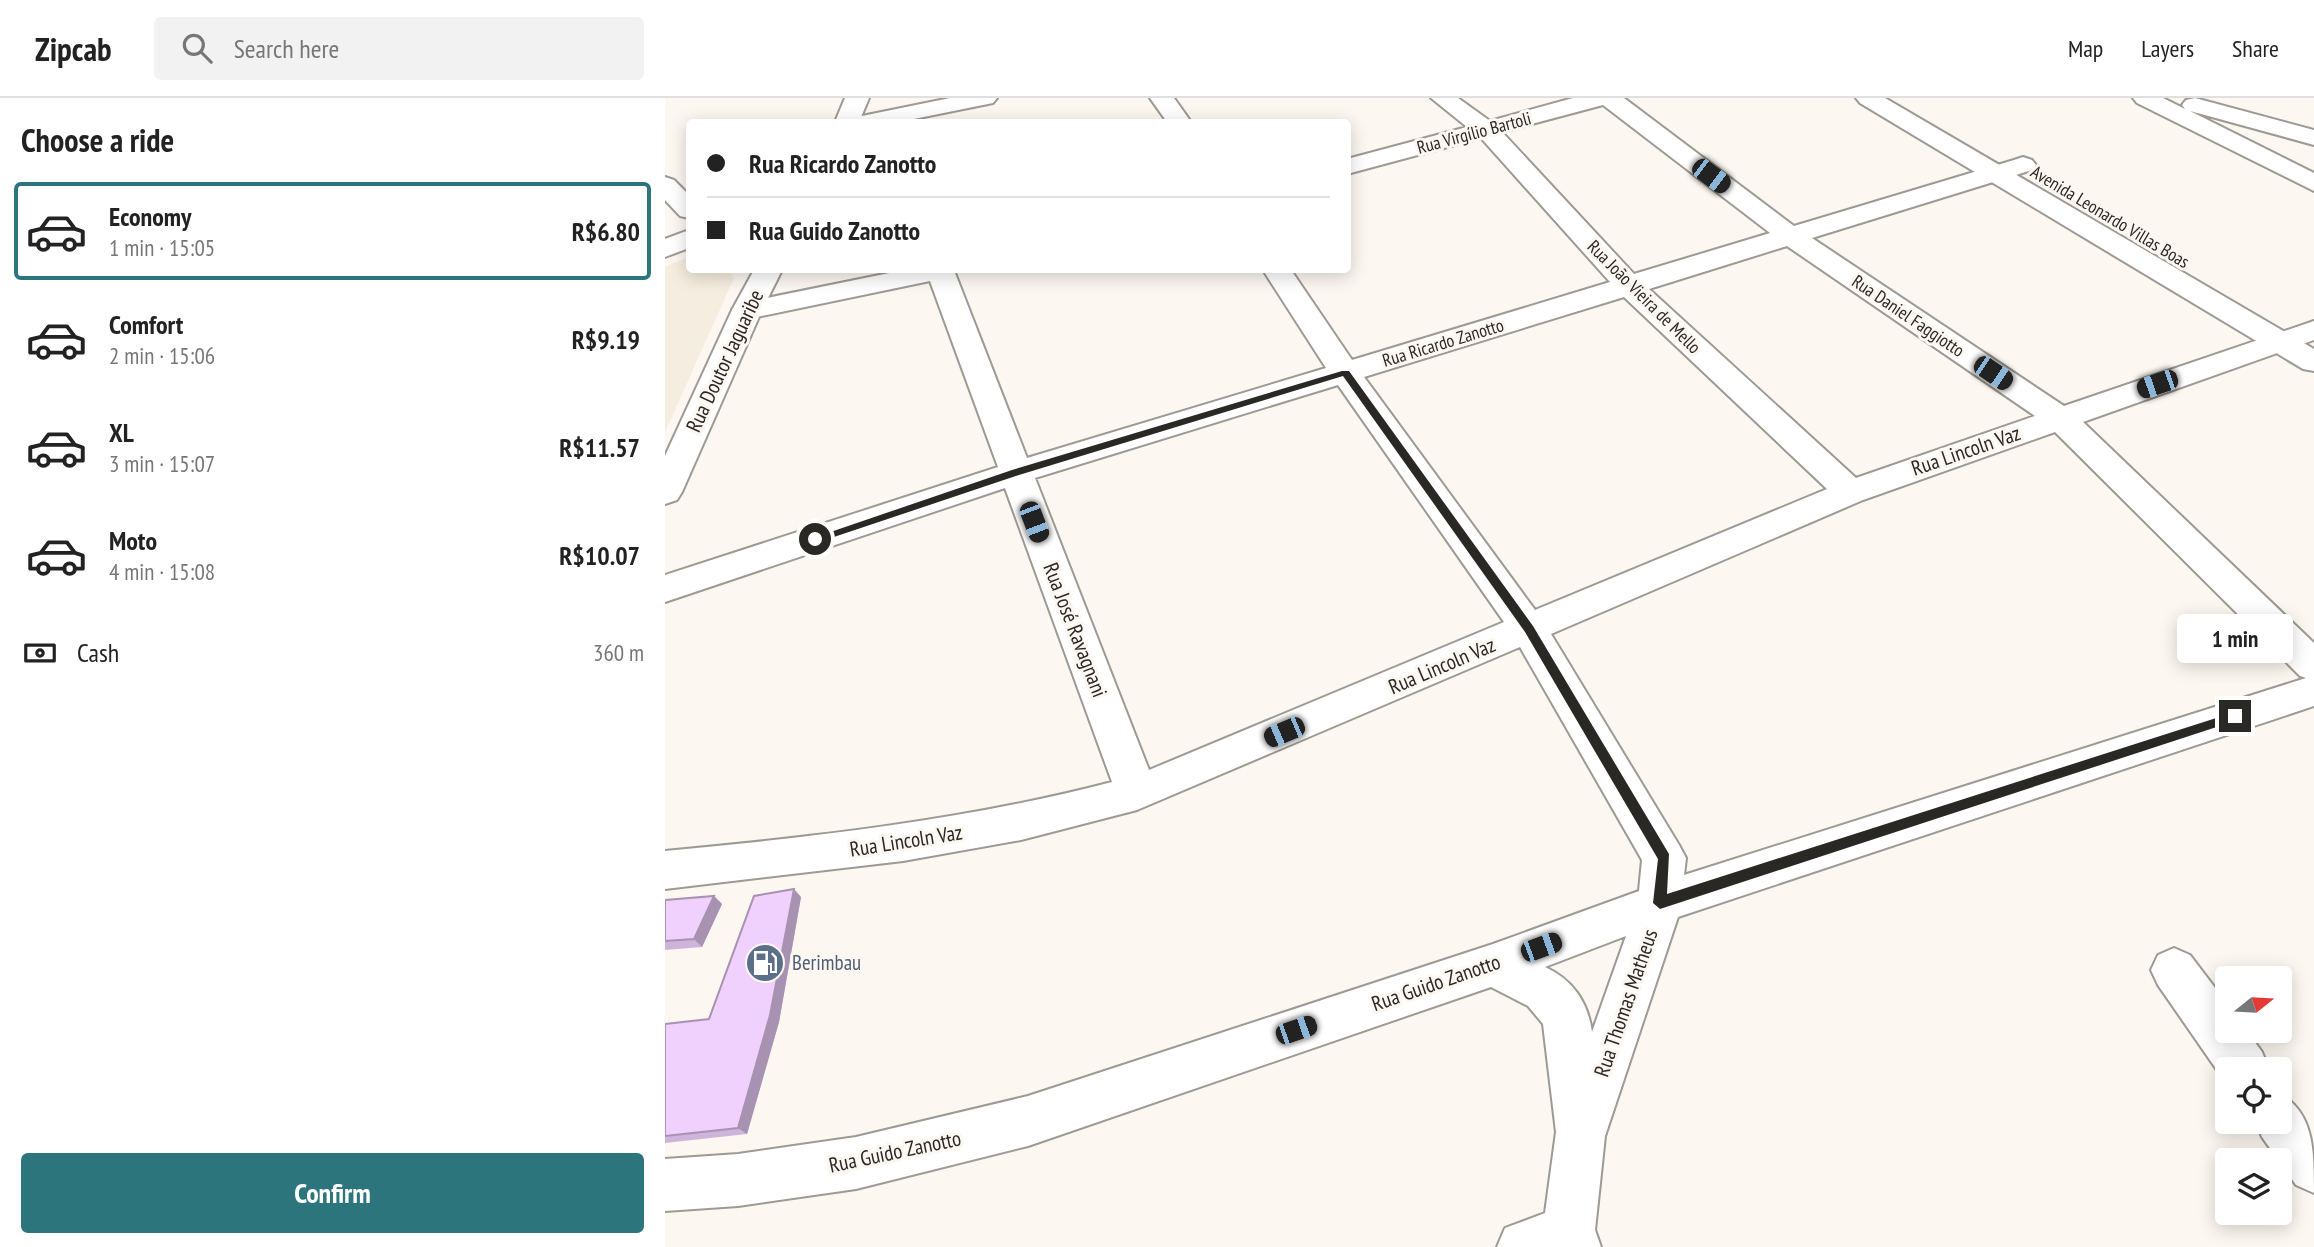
<!DOCTYPE html>
<meta charset="utf-8">
<style>
:root{--surface:#fff;--page:#f2f2f2;--text:#222;--muted:#767676;--line:#e0e0e0;--accent:#2c757c}
body{margin:0;font-family:"PT Sans Narrow",sans-serif;background:var(--page);color:var(--text);height:100vh;display:flex;flex-direction:column;font-size:26px;white-space:nowrap}
*{box-sizing:border-box;margin:0}
p{font-size:23px;color:var(--muted)}
.icon{flex:none;width:38px;height:38px;fill:none;stroke:currentColor;stroke-width:2;stroke-linecap:round;stroke-linejoin:round}
.map{position:relative;flex:1;overflow:hidden}
.details{display:flex;flex-direction:column;background:var(--surface);width:665px}
.details>*{flex:none}
.banner{position:absolute;left:21px;top:21px;width:665px;height:154px;border-radius:7px;box-shadow:0 4px 18px #0003;display:grid;align-content:center;height:154px;padding:0 21px;background:var(--surface)}
.needle{width:46px;rotate:72deg}
.tools{position:absolute;left:1550px;top:868px;display:grid;gap:14px}
.tools a{display:grid;place-items:center;width:77px;height:77px;border-radius:7px;background:var(--surface);box-shadow:0 4px 18px #0003;font-size:35px}
.end{position:absolute;width:32px;height:32px;margin:-16px;border:9px solid #2a2825;background:#fff;box-shadow:0 0 0 4px #fff}
.from{border-radius:50%}
.bubble{position:absolute;height:49px;border-radius:7px;background:var(--surface);box-shadow:0 4px 18px #0003;font-size:23px;font-weight:700;line-height:49px;text-align:center}
.car{position:absolute;width:21px;height:42px;margin:-21px -10px;border-radius:9px;box-shadow:0 0 5px 2px #0007;background:linear-gradient(#222 24%,#8ab4d8 0 40%,#222 0 76%,#8ab4d8 0 86%,#222 0)}
.banner b{display:flex;align-items:center;gap:24px;height:66px;font-size:26px}
.banner b+b{border-top:2px solid var(--line)}
.banner i{width:18px;height:18px;background:var(--text)}
ul{padding:0;list-style:none}
li{display:flex;align-items:center;gap:21px;height:98px;margin:0 14px 10px;padding:0 7px;border:4px solid transparent;border-radius:7px}
li div{flex:1}
li b{display:block;font-size:26px}
li em{font-style:normal;font-weight:700}
li.selected{border-color:var(--accent)}
li>.icon{width:63px;height:63px;stroke-width:1.5}
h2{padding:0 21px;font-size:32px;line-height:84px}
.pay{display:flex;align-items:center;gap:18px;height:77px;padding:0 21px;font-size:26px}
.pay p{margin-inline-start:auto}
.cta{display:flex;gap:14px;margin-top:auto;padding:14px 21px}
.cta a{flex:1;height:80px;border-radius:7px;background:var(--accent);color:#fff;font-size:28px;font-weight:700;line-height:80px;text-align:center}
header{display:flex;align-items:center;gap:42px;box-sizing:border-box;height:98px;padding:0 35px;background:var(--surface);border-bottom:2px solid var(--line)}
header strong{font-size:33px}
nav{display:flex;gap:38px;margin-inline-start:auto;font-size:24px}
.search{width:490px;height:63px;background:var(--page);display:flex;align-items:center;gap:18px;box-sizing:border-box;padding:0 24px;border-radius:7px;color:var(--muted);font-size:26px}
main{display:flex;flex:1;min-height:0}
.map>svg:first-child{display:block}
</style>
<header>
<strong>Zipcab</strong>
<div class="search"><svg class="icon" aria-label="search" viewBox="0 0 24 24"><circle cx="10" cy="10" r="6"/><path d="M15 15l6 6"/></svg>Search here</div>
<nav><a>Map</a><a>Layers</a><a>Share</a></nav>
</header>
<main>
<section class="details">
<h2>Choose a ride</h2>
<ul>
<li class="selected"><svg class="icon" aria-label="car" viewBox="0 0 24 24"><path d="M5 17H2v-5l4-1 3-4h7l3 4 3 1v5h-3M9 17h6M6 11h13"/><circle cx="7" cy="17" r="2"/><circle cx="17" cy="17" r="2"/></svg><div><b>Economy</b><p>1 min · 15:05</p></div><em>R$6.80</em></li>
<li><svg class="icon" aria-label="car" viewBox="0 0 24 24"><path d="M5 17H2v-5l4-1 3-4h7l3 4 3 1v5h-3M9 17h6M6 11h13"/><circle cx="7" cy="17" r="2"/><circle cx="17" cy="17" r="2"/></svg><div><b>Comfort</b><p>2 min · 15:06</p></div><em>R$9.19</em></li>
<li><svg class="icon" aria-label="car" viewBox="0 0 24 24"><path d="M5 17H2v-5l4-1 3-4h7l3 4 3 1v5h-3M9 17h6M6 11h13"/><circle cx="7" cy="17" r="2"/><circle cx="17" cy="17" r="2"/></svg><div><b>XL</b><p>3 min · 15:07</p></div><em>R$11.57</em></li>
<li><svg class="icon" aria-label="car" viewBox="0 0 24 24"><path d="M5 17H2v-5l4-1 3-4h7l3 4 3 1v5h-3M9 17h6M6 11h13"/><circle cx="7" cy="17" r="2"/><circle cx="17" cy="17" r="2"/></svg><div><b>Moto</b><p>4 min · 15:08</p></div><em>R$10.07</em></li>
</ul>
<div class="pay"><svg class="icon" aria-label="cash" viewBox="0 0 24 24"><path d="M3 7h18v10H3z"/><circle cx="12" cy="12" r="2"/></svg>Cash<p>360 m</p></div>
<div class="cta"><a>Confirm</a></div>
</section>
<div class="map">
<svg width="1649" height="1149" viewBox="0 0 1649 1149">
<rect width="100%" height="100%" fill="#fcf7f0"/>
<path fill="#f5eddf" d="M24,159v13h39l6,8 -69,154v-165z"/>
<g fill="none" stroke-linecap="round" stroke-linejoin="round">
<defs>
<path id="minor" d="M285,0h47l-4,5 -94,19h-45l3,-5z
M485,0h24l17,24h-24z
M766,0h27l32,23 83,-23h51l170,128 220,-66 9,-3 9,3 4,5 -4,5 -220,68 252,168 250,-85v19l-231,82 231,221v63l-636,211 -73,219 -10,94 6,17h-104l8,-19 40,-15 11,-81 -13,-108 -15,-18 -37,-19 -463,159 -172,43 -118,17 -73,5v-52l73,-5 118,-17 172,-41 465,-152 146,-53 3,-31 -122,-213 -383,163 -116,30 -118,21 -238,28v-38c150,-14 301,-31 447,-69l-107,-294 -340,114v-27l333,-108 -68,-186 -183,38 -10,-3 -5,-6 5,-6 167,-34h53l-2,3 72,185 299,-90 -63,-98h28l61,90 258,-78 -129,-144 -134,36v-15l120,-32zM938,7l167,128 -136,41 -132,-142zM1122,148l248,170 -179,62 -207,-189zM959,199l203,192 -292,121 -171,-233zM673,287l166,237 -355,148 -114,-292zM1390,334l245,244 6,2 -622,197 2,-17 -7,-13 -128,-211 312,-134zM961,838l-34,96c-4,-30 -20,-53 -47,-65z
M1468,0h30l22,11 -3,-4 4,-5 9,-2 119,32v15l-124,-34 124,62v18l-177,-88z
M0,79l9,3 15,15v23l-9,-2 -15,-16z
M24,132v18l-24,9v-18z
M1509,850l16,7 38,50v26h19l15,21 7,17h-41v17l-70,-101 -7,-15 7,-15z
M1615,996c34,19 34,57 34,99l-18,-8 -34,-48 -6,-15h24z"/>
<path id="major" d="M180,0h24l-10,24h-24z
M1191,0h29l429,251v22l-11,-2 -443,-266z
M89,172h28l-20,40 -80,182 -5,8 -12,4v-48l67,-146z"/>
</defs>
<use href="#minor" stroke="#9e9993" stroke-width="4"/>
<use href="#major" stroke="#9e9993" stroke-width="4"/>
<use href="#minor" fill="#fff" fill-rule="evenodd"/>
<use href="#major" fill="#fff" fill-rule="evenodd"/>
</g>
<path fill="#ceb4da" d="M49,798l8,8 -20,43 -37,3v-50z
M136,799l-22,125 -32,112 -82,9v-119l44,-5z"/>
<path fill="#a892b1" d="M129,791l7,8 -22,125 -32,112 -9,-6z
M49,798l8,8 -20,43 -8,-8z"/>
<path fill="#f0d1fd" stroke="#a892b1" stroke-width="2" d="M129,791l-24,126 -32,113 -73,8v-112l44,-5 45,-123z
M49,798l-20,43 -29,2v-41z"/>
<path fill="#2a2825" d="M677,273h7l184,255 136,228 -2,40 568,-182 6,4 -6,5 -575,188 -7,-6 5,-44 -133,-227 -182,-256 -324,99 -200,67 -9,-3 202,-69z"/>
<defs>
<symbol id="fuel-disc" viewBox="-11 -11 22 22"><circle r="9.5" fill="#5c6f8a" stroke="#fcf7f0"/><path d="M-5.5-6h7V0h2V4h1.3V-2.5L3-4.5l.8-.8L6-3V5H2.5V1h-1V6h-7ZM-4.2-4.7v3.2H.2V-4.7Z" fill="#fff"/></symbol>
</defs>
<g fill-rule="evenodd">
<use href="#fuel-disc" x="78" y="843" width="44" height="44"/>
</g>
<g text-anchor="middle" stroke-width="6" stroke-linejoin="round" paint-order="stroke">
<g font-size="18" fill="#2a2825" stroke="#fcf7f0">
<text transform="translate(809 35) rotate(-15)" y="6">Rua Virgílio Bartoli</text>
<text transform="translate(1445 119) rotate(31)" y="6">Avenida Leonardo Villas Boas</text>
<text transform="translate(979 199) rotate(45)" y="6">Rua João Vieira de Mello</text>
<text transform="translate(1243 218) rotate(34)" y="6">Rua Daniel Faggiotto</text>
<text transform="translate(778 245) rotate(-17)" y="6">Rua Ricardo Zanotto</text>
</g>
<g font-size="21" fill="#2a2825" stroke="#fcf7f0">
<text transform="translate(60 263) rotate(-65)" y="7">Rua Doutor Jaguaribe</text>
<text transform="translate(1301 353) rotate(-19)" y="7">Rua Lincoln Vaz</text>
<text transform="translate(410 532) rotate(69)" y="7">Rua José Ravagnani</text>
<text transform="translate(777 568) rotate(-23)" y="7">Rua Lincoln Vaz</text>
<text transform="translate(241 743) rotate(-9)" y="7">Rua Lincoln Vaz</text>
<text transform="translate(771 885) rotate(-19)" y="7">Rua Guido Zanotto</text>
<text transform="translate(961 905) rotate(-71)" y="7">Rua Thomas Matheus</text>
<text transform="translate(230 1054) rotate(-12)" y="7">Rua Guido Zanotto</text>
</g>
<g font-size="21" fill="#4e5e75" stroke="#fcf7f0" text-anchor="start">
<text x="127" y="872">Berimbau</text>
</g>
</g>
</svg>
<div class="tools">
<a><svg class="needle" viewBox="-14 -14 28 28"><path d="M0-13l5 13h-10z" fill="#e53935"/><path d="M0 13l5-13h-10z" fill="#767676"/></svg></a>
<a><svg class="icon" aria-label="locate" viewBox="0 0 24 24"><circle cx="12" cy="12" r="6"/><path d="M12 2v4M12 18v4M2 12h4M18 12h4"/></svg></a>
<a><svg class="icon" aria-label="layers" viewBox="0 0 24 24"><path d="M12 4l9 5-9 5-9-5zM3 14l9 5 9-5"/></svg></a>
</div>
<i class="end from" style="left:150px;top:441px"></i>
<i class="end" style="left:1570px;top:618px"></i>
<div class="bubble" style="left:1512px;top:516px;width:116px">1 min</div>
<i class="car" style="left:1046px;top:78px;rotate:127deg"></i>
<i class="car" style="left:1328px;top:275px;rotate:124deg"></i>
<i class="car" style="left:1492px;top:286px;rotate:251deg"></i>
<i class="car" style="left:369px;top:424px;rotate:159deg"></i>
<i class="car" style="left:619px;top:634px;rotate:247deg"></i>
<i class="car" style="left:876px;top:849px;rotate:70deg"></i>
<i class="car" style="left:631px;top:932px;rotate:71deg"></i>
<div class="banner">
<b><i class="from"></i>Rua Ricardo Zanotto</b>
<b><i></i>Rua Guido Zanotto</b>
</div>
</div>
</main>
